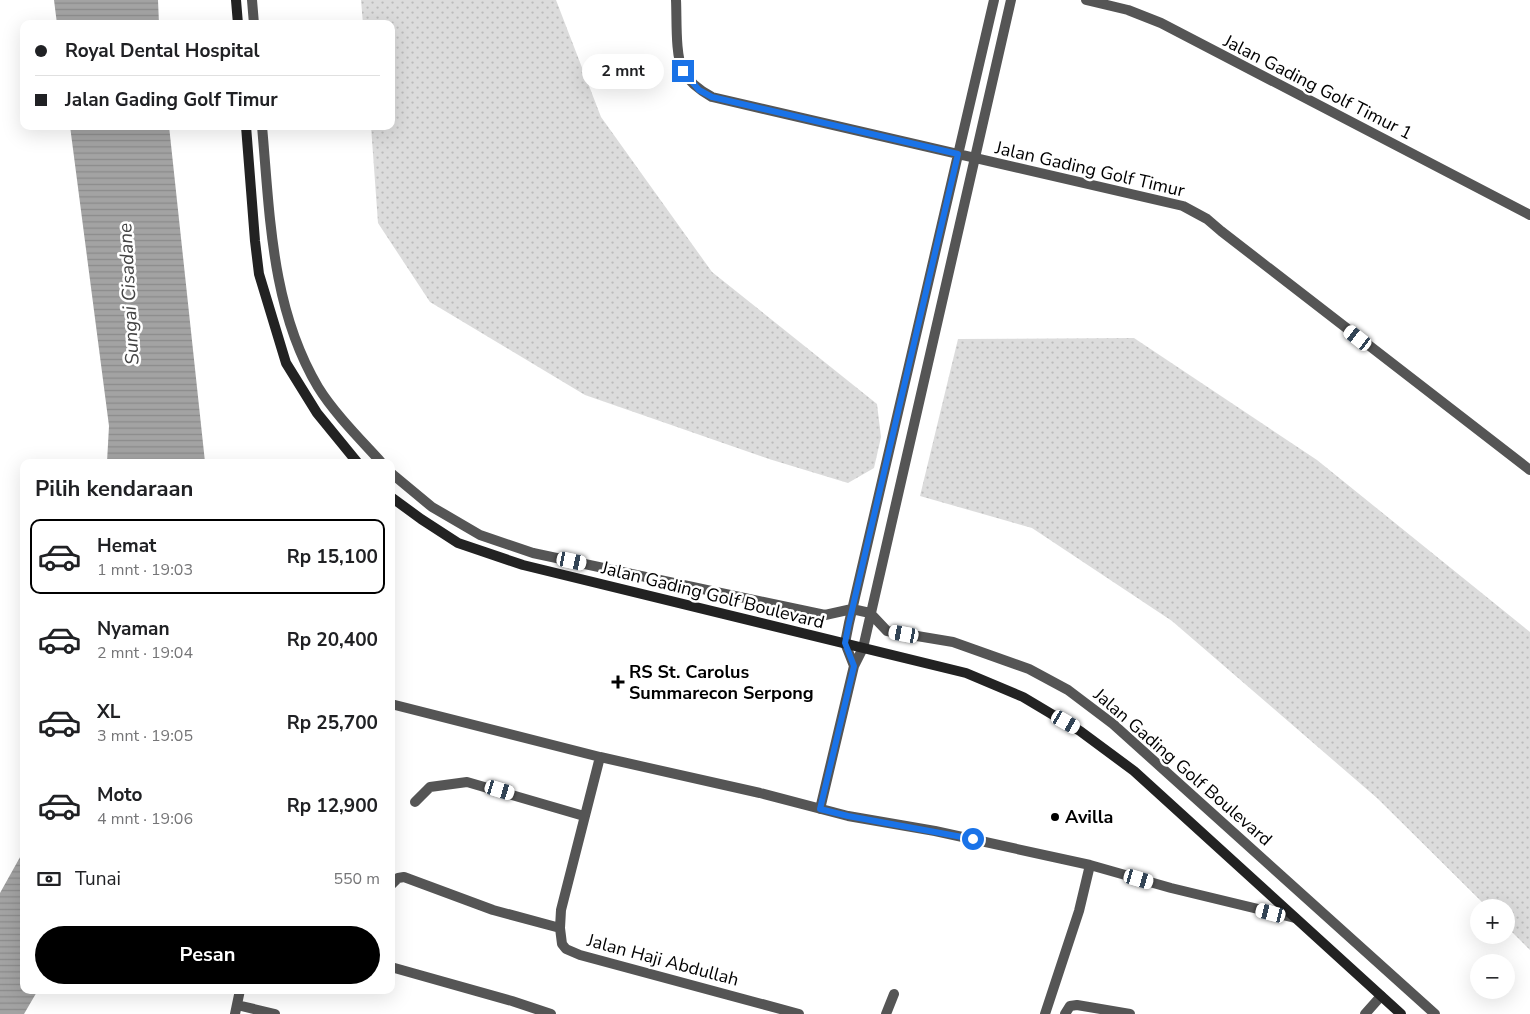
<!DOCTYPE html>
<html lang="id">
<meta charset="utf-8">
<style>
:root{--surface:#fff;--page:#f6f6f6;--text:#202124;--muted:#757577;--line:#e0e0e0;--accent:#000}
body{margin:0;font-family:"Nunito Sans",sans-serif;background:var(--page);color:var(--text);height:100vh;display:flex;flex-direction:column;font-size:19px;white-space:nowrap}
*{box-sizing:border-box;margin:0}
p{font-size:16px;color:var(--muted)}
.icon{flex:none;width:28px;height:28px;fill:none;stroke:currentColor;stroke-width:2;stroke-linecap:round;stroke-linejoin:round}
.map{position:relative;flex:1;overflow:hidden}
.details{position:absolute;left:20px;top:459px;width:375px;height:535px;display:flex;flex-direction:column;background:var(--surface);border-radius:10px;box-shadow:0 5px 20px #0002}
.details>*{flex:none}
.top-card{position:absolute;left:20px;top:20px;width:375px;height:110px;border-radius:10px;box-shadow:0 5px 20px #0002;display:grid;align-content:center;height:110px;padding:0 15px;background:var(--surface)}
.controls{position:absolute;left:1470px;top:899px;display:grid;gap:10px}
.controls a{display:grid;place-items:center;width:45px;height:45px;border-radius:50%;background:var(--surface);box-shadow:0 5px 20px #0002;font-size:25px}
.end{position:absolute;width:22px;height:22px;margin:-11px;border:6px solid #1a73e8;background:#fff;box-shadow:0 0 0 2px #fff}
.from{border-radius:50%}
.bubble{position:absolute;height:35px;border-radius:18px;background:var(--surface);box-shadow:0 5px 20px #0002;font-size:16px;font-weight:700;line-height:35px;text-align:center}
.car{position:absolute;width:15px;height:30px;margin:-15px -8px;border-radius:6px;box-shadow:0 0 4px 1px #0007;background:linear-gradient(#fff 24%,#345 0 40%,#fff 0 76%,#345 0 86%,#fff 0)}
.top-card b{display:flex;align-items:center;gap:18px;height:48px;font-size:19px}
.top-card b+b{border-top:1px solid var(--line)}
.top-card i{width:12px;height:12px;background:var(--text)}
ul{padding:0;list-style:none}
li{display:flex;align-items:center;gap:15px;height:75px;margin:0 10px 8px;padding:0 5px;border:2px solid transparent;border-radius:10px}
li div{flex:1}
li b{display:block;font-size:19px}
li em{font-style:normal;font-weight:700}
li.active{border-color:var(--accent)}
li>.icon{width:45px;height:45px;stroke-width:1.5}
h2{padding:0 15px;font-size:22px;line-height:60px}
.pay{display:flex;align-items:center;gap:12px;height:55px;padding:0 15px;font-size:19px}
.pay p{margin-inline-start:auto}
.action{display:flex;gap:10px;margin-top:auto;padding:10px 15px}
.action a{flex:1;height:58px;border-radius:30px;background:var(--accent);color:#fff;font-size:20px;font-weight:700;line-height:58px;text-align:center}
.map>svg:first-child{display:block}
</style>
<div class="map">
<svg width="1530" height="1014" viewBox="0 0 1530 1014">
<defs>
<pattern id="green-dots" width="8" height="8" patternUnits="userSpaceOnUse" patternTransform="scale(1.25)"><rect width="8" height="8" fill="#dcdcdc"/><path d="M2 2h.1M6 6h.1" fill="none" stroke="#bbb" stroke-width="1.8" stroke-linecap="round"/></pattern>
<pattern id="water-rules" width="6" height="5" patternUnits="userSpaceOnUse" patternTransform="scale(1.25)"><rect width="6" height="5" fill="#a3a3a3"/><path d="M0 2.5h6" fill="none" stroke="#8b8b8b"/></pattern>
</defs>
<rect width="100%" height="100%" fill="#fff"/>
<path fill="url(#green-dots)" d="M361,0h195l45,117 111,155 165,132 4,33 -7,31 -26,15 -79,-24 -184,-64 -155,-93 -52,-79 -7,-97h20v-102h-28z
M1134,338l183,122 213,172v318l-24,-24v-18l-19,-1 -110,-109 -205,-177 -140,-93 -112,-32 38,-157z"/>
<path fill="url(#water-rules)" d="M54,0h104l1,24h-102z
M70,126h99l36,336h-98l2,-36z
M24,850v140h14l-14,24h-24v-121z"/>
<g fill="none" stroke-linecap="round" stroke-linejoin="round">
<path stroke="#555" stroke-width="10" d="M252,0l2,24
M676,0c1,18 -1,56 7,71 6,11 18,20 29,26l471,109 24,13 14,12 309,239
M1086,0l42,10 33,13 369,192
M262,126c8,89 9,182 56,261 16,26 43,53 63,75
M391,473l41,34 48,28 53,18 292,62 27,-6 18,4 17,18 66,11 76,27 39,21 45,34 322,290
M854,666l-9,-23 4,-20 145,-623
M391,704l209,53 160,36 88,23 87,15 155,34 81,23 124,30
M600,757l-39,153 -1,18 2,16 4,5 14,6 219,59
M415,802l15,-15 37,-5 117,34
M820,809l34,-143 9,-18 148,-648
M391,885l7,-7 6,-1 89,33 67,18
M391,967l121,34 39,13
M237,1005l38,9
M235,1014l5,-24
M886,1014l8,-20
M1045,1014l34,-103 11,-46
M1065,1014l5,-8 7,-1 53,9
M1365,1014l16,-18"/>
<path stroke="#222" stroke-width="10" d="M236,0l2,24
M246,126l9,115 4,33 27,89 31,50 40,49
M391,497l30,22 37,24 65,22 443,108 57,24 57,34 54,40 267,243"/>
</g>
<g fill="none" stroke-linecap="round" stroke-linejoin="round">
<path stroke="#1a73e8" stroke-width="6" d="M683,71l16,19 13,7 246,57 -109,469 -4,20 9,23 -34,143 28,7 125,23"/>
</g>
<g fill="#000" stroke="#fff" stroke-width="2">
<path d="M615.5 674.5h5v5h5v5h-5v5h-5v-5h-5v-5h5z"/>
<circle cx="1055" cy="817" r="5"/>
</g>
<g text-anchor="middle" stroke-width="5" stroke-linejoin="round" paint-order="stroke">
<g font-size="18" fill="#000" stroke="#fff">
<text transform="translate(1318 87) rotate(27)" y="6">Jalan Gading Golf Timur 1</text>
<text transform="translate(1090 169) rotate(13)" y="6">Jalan Gading Golf Timur</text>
<text transform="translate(713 595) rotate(14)" y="6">Jalan Gading Golf Boulevard</text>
<text transform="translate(1183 767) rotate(41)" y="6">Jalan Gading Golf Boulevard</text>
<text transform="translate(663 960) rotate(15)" y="6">Jalan Haji Abdullah</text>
</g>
<g font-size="18" font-weight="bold" fill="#000" stroke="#fff" text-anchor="start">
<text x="629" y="678">RS St. Carolus<tspan x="629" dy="21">Summarecon Serpong</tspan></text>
<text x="1065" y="823">Avilla</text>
</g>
<g font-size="19" font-style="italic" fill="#444" stroke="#fff">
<text transform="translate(128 294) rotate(-93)" y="7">Sungai Cisadane</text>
</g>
</g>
</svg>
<div class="controls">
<a>+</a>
<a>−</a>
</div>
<i class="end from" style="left:973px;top:839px"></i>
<i class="end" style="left:683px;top:71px"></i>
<div class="bubble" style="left:582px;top:54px;width:82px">2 mnt</div>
<i class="car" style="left:1358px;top:338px;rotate:308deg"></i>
<i class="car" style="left:572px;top:561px;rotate:102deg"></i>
<i class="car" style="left:904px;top:634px;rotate:280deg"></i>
<i class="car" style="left:1066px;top:722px;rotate:120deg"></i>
<i class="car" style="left:500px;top:790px;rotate:107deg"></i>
<i class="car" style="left:1139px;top:879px;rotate:106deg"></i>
<i class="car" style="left:1271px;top:913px;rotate:284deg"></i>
<div class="top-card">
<b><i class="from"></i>Royal Dental Hospital</b>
<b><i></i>Jalan Gading Golf Timur</b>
</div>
<section class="details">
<h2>Pilih kendaraan</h2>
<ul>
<li class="active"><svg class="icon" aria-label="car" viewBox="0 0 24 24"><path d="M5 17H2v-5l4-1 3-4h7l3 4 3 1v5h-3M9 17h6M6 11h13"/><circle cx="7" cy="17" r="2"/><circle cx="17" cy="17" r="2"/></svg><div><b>Hemat</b><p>1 mnt · 19:03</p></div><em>Rp 15,100</em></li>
<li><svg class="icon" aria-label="car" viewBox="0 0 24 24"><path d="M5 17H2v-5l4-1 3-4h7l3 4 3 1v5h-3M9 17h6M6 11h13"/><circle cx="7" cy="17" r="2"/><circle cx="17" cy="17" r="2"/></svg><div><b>Nyaman</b><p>2 mnt · 19:04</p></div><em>Rp 20,400</em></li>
<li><svg class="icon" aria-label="car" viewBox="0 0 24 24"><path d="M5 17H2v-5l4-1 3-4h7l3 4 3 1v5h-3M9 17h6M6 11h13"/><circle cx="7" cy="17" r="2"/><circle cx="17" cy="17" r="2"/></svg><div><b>XL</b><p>3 mnt · 19:05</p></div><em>Rp 25,700</em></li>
<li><svg class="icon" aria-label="car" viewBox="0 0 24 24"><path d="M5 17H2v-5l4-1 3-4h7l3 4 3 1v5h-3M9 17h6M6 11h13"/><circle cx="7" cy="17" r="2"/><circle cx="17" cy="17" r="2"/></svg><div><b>Moto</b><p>4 mnt · 19:06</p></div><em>Rp 12,900</em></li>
</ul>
<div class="pay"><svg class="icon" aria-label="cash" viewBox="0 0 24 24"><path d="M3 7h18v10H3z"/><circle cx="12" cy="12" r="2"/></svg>Tunai<p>550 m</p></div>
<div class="action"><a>Pesan</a></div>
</section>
</div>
